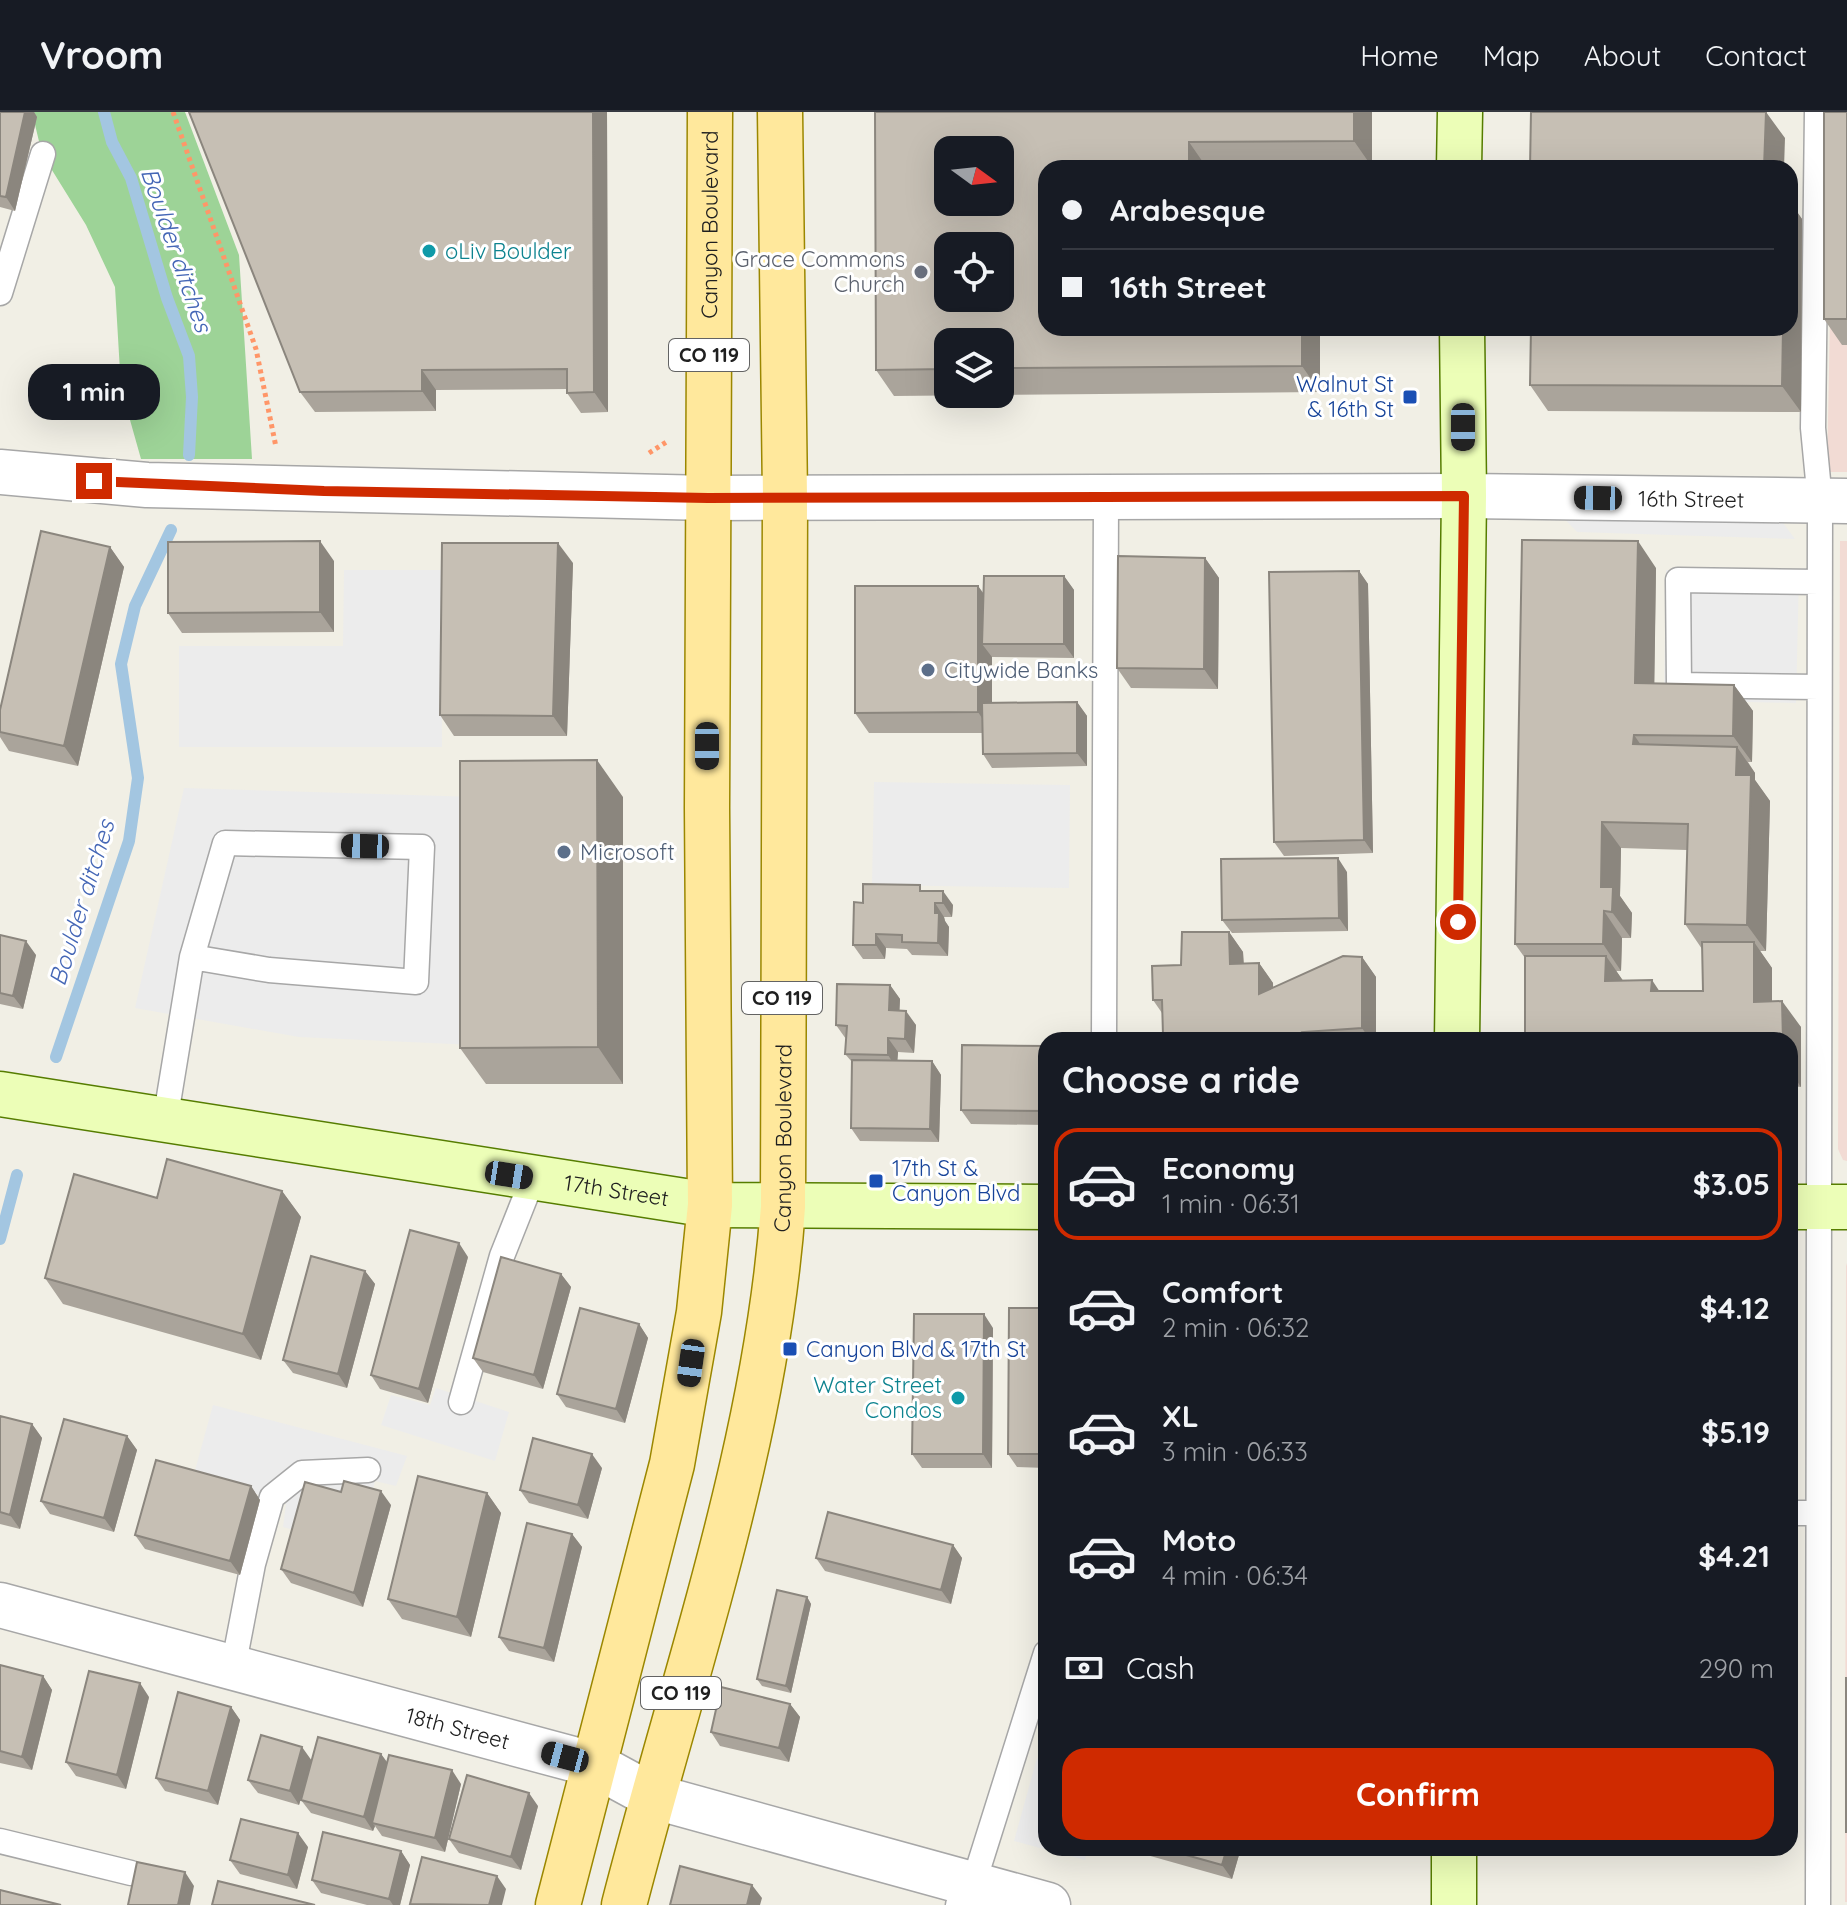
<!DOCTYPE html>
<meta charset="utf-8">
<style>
:root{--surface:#171b24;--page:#20242c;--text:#f1f3f6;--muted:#9ea1a6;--line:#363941;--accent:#cf2a00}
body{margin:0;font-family:Quicksand,sans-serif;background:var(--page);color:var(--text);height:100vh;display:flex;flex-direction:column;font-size:30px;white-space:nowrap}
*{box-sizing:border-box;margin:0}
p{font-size:26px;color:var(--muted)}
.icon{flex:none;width:44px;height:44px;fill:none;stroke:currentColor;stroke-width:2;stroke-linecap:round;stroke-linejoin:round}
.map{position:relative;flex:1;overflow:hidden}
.drawer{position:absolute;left:1038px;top:920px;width:760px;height:824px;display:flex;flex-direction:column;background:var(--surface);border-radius:24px;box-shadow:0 8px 32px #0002}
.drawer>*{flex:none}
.banner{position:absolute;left:1038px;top:48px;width:760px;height:176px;border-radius:24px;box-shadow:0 8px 32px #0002;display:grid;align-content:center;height:176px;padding:0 24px;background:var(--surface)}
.needle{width:52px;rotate:105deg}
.controls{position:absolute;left:934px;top:24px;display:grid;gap:16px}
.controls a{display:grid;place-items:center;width:80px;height:80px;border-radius:16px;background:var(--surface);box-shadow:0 8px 32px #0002;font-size:40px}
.end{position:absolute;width:36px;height:36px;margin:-18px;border:10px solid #cf2a00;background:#fff;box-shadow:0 0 0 4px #fff}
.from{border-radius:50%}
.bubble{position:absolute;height:56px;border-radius:24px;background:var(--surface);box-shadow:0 8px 32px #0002;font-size:26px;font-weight:800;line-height:56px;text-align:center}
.car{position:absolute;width:24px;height:48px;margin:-24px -12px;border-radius:10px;box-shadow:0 0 6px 2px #0007;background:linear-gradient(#222 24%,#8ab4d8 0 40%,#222 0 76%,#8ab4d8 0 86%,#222 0)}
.banner b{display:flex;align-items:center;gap:28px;height:76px;font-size:30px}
.banner b+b{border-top:2px solid var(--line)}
.banner i{width:20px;height:20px;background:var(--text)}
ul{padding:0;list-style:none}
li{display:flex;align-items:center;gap:24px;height:112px;margin:0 16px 12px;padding:0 8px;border:4px solid transparent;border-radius:24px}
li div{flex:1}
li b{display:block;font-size:30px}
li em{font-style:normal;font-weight:800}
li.active{border-color:var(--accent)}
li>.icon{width:72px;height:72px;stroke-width:1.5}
h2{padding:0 24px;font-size:36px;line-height:96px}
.pay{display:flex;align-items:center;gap:20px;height:88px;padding:0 24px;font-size:30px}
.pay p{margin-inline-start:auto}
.action{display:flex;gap:16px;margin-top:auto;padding:16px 24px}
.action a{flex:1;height:92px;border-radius:24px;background:var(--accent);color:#fff;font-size:32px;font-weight:800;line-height:92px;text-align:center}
header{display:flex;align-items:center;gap:48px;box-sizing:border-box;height:112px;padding:0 40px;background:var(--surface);border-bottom:2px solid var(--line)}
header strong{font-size:38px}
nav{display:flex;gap:44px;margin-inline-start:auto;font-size:28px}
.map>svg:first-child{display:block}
</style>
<header>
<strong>Vroom</strong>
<nav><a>Home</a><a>Map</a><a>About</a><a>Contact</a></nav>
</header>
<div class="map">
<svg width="1847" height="1793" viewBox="0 0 1847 1793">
<rect width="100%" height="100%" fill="#f1efe5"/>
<path fill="#f2dbd4" d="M1834,0h13v360h-20z
M1840,429h7v620l-4,-1 -5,-11z
M1847,1151v639h-2l1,-636z"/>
<path fill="#9dd397" d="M32,0h153l54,143 13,204h-111l-20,-71 -6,-101 -29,-62 -44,-71z"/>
<path fill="#ececec" d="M1555,397l222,6 18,24 -218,-7z
M344,458h97l1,177h-263v-101h164z
M1666,458l133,3 -3,130 -132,-3z
M874,670l196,3 -1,103 -197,-3z
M184,676l293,9 -2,248 -176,-8 -164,-29z
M436,1276l73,24 -14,49 -114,-36 10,-30 39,10z
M213,1293l194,51 -11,30 -21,-5 -2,8 -68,9 -7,33 -15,-4 3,-23 -92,-30z
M1037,1646l9,2v88h42l-3,12 -71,-19z"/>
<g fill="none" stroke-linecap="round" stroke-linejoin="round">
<path stroke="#a3c6e1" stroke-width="12" d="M104,0l8,30 19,36 36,120 22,58 3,41 -3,58
M56,945l73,-216 9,-63 -17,-114 14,-58 36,-76
M0,1127l17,-64"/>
<defs>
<path id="lane" d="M1817,0l-4,316 7,73 -2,1404
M0,181l43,-139
M1819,575l-140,-2 -1,-105 141,2
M1104,928l2,-542
M165,1009l27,-164 77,13 147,12 6,-135 -197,-4 -33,114
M461,1290l41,-146 31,-78
M1790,1401h27
M233,1556l20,-104 19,-67 30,-24 66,-3
M0,1729l131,32
M958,1793l15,-20 73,-232"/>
<g id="street">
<path id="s1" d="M0,360l147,13 561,13 756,-2 383,5"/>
<path id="s2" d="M0,1493l595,160 57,31 396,109"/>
</g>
<g id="secondary">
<path d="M1459,56l1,-56"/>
<path d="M1457,928l7,-544 -2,-168"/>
<path id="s3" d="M0,982l710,111 336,2"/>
<path d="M1790,1095h57"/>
<path d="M1454,1736v57"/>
</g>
<g id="primary">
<path id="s4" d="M558,1793l114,-441 27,-152 11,-107 -3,-397 3,-696"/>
<path id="s5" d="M624,1793c59,-230 142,-460 159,-698l2,-710 -5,-385"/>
</g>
</defs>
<use href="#lane" stroke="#a7a7a7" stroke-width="27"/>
<use href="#street" stroke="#a7a7a7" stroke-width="47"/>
<use href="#secondary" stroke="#567d00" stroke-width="47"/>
<use href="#primary" stroke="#9b8700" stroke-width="47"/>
<path stroke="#ff9668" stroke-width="5" stroke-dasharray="4 4" stroke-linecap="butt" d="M173,0l83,237 20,98
M649,341l19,-12"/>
<use href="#lane" stroke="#fff" stroke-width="24"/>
<use href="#street" stroke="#fff" stroke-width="44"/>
<use href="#secondary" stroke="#ecfeb7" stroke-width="44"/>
<use href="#primary" stroke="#ffe89c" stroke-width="44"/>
</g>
<path fill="#aaa49b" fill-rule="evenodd" d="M0,0h34l3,5 -22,94 -15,-4z
M607,0l1,300 -27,1 -14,-20v-4l-131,1v21l-121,1 -15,-20z
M875,0h497v55l-326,1v160h274v64l-426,4 -18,-26zM948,230h52v52h-52z
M1847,0v233h-5l-18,-26z
M1790,90l12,17 -1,193 -253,-1 -18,-26 1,-55 -2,-2h261z
M110,435l14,20 -46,199 -69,-15 -9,-14v-27z
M1205,446l14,20 -1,111 -87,-1 -14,-20z
M334,449v71l-152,1 -14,-20z
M573,451l-6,173h-113l-14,-21z
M1656,456l-2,116 80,1 19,26 -1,51h-4l7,11v7l15,21 -4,150h-6l12,17v33l29,26v60l-9,-1v43h-2v-89l-265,-82 -10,-14zM1621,736l66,2 -2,74 17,25 1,42h-44l-36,-10 -7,-10h5l1,-33h9l1,-25 -12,-17z
M1359,459l9,13 5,269 -89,3 -10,-14z
M1064,464l10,14v68l-82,-1v46l85,-1 10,14v50l-95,2 -9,-14 -1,-21h-113l-14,-20 123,-127 6,8z
M623,685v287h-137l-26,-36z
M1347,760l1,59 -116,2 -10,-13z
M925,779l28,14 -1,12h-8l1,4 4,6 -1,29 -36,-1 -5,-6 -21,-1 -1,11h-22l-10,-14 10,-42z
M1229,820l14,20 1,11h15l14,20v5l89,-31 14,20v63h-210l-3,-5 -1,-22 -9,-13 28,-35z
M0,823l36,20 -13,54 -23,-5z
M890,873l10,14 -1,12 17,14 -2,28 -16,-1 -1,8 35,1 9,14 -2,67 -79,-1 -9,-13 1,-66 -7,-8 1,-15 -10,-14z
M1046,934v79l-75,-1 -10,-14z
M282,1079l19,26 -40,143 -198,-56 -18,-26 112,-80z
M468,1145l-40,146 -48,-14 -9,-14z
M365,1159l10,13 -28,104 -54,-15 -10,-13z
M561,1162l10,13 -28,102 -60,-17 -10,-14z
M1046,1196v160l-29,-1 -9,-13z
M639,1212l9,14 -23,85 -59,-16 -9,-13z
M993,1216l-1,140h-70l-10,-14z
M0,1304l32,8 10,14 -22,91 -20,-5z
M127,1324l10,14 -23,82 -64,-18 -9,-13z
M602,1356l-14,51 -59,-16 -9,-13z
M251,1374l9,14 -20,75 -95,-26 -10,-14z
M341,1380l50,13 -28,102 -72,-24 -10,-14z
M487,1381l14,20 -30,124 -69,-18 -14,-20z
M572,1422l10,13 -28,115 -45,-11 -10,-14z
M953,1433l9,13 -11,46 -126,-33 -9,-13z
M807,1485l4,7 -20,89 -29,-7 -5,-7z
M0,1553l43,11 9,14 -20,80 -32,-7z
M149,1585l-23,92 -50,-13 -10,-14z
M790,1592l10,13 -11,45 -69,-16 -9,-14z
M231,1595l9,13 -22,85 -53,-14 -9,-13z
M381,1642l6,8 74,22 -16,68 -63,-16 -7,-10 -2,5 -62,-18 -10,-13 2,-9 -4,14 -41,-12 -10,-13 64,-20z
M538,1694l-17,64 -62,-17 -10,-14z
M308,1735l-11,42 -57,-15 -10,-14z
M1122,1736h119l-9,31z
M1584,1736h186v5l-180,1z
M401,1739l9,14 -10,40h-33l-46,-12 -9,-13z"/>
<path fill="#8b867e" d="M25,0h9l3,5 -22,94 -9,-14z
M593,0h14l1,300 -14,-20z
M1354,0h18v55l-18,-26z
M1766,0l19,26 -1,30h-20z
M1189,30l18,26h-18z
M1790,90l12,17 -1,193 -19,-26 1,-58h7z
M1302,216h18v64l-18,-26z
M422,258l14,20v21l-14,-20z
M320,429l14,20v71l-14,-20z
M1638,429l18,27 -2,141 -19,-26z
M558,431l15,20 -6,173 -14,-20z
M110,435l14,20 -46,199 -14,-20z
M1205,446l14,20 -1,111 -14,-20z
M1359,459l9,13 5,269 -9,-13z
M1064,464l10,14v68l-10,-14z
M978,474l14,20 -10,38 10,13v76l-14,-21z
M1734,573l19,26 -1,51 -19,-26z
M1077,590l10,14v50l-10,-13z
M1634,623l18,26 -19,-17z
M1737,635l18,26v7l15,21 -4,150 -19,-26 -11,-150z
M597,648l26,37v287l-25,-37z
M1602,710l19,26 -1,48 12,17 -1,25 -19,-26 -11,-25z
M1338,746l9,14 1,59 -9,-13z
M943,779l10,14 -1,12 -9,-14z
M935,791l9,14 1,4 4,6 -1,29 -10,-13z
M1604,799l18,27 -1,33 -18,-27z
M1229,820l14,20 1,32 -14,-20z
M876,822l10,14 -1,11 -9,-14z
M26,829l10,14 -13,54 -10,-13z
M1754,830l18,26v60l-18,-26z
M1606,844l18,26 -19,-1z
M1362,845l14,20v63h-6l-8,-12z
M1259,851l14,20 1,31 -15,-20z
M1652,868l18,27 -19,-16z
M890,873l10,14 -1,25 -10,-14z
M1782,889l19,26v60l-11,-16v-31h-7z
M906,899l10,14 -2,28 -9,-14z
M888,926l10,14 -1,17 -9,-14z
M932,949l9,14 -2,67 -9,-13z
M1790,971l2,3v43l-2,-3z
M282,1079l19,26 -40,143 -18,-26z
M459,1131l9,14 -40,146 -9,-14z
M365,1159l10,13 -28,104 -9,-14z
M561,1162l10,13 -28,102 -9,-14z
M1790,1170l4,5 -1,96 -3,-5z
M984,1202l9,14 -1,140 -9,-14z
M639,1212l9,14 -23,85 -9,-14z
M32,1312l10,14 -22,91 -10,-14z
M127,1324l10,14 -23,82 -10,-14z
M592,1342l10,14 -14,51 -10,-14z
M251,1374l9,14 -20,75 -10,-14z
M381,1379l10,14 -28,102 -9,-14z
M487,1381l14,20 -30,124 -14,-20z
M572,1422l10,13 -28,115 -10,-14z
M953,1433l9,13 -11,46 -10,-14z
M807,1485l4,7 -20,89 -5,-7z
M43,1564l9,14 -20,80 -10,-13z
M140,1571l9,14 -23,92 -9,-14z
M790,1592l10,13 -11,45 -10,-14z
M231,1595l9,13 -22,85 -10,-14z
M302,1635l10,14 -13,44 -9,-14z
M381,1642l10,14 -19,55 3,3 -2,5 -9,-14z
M452,1658l9,14 -16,68 -10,-14z
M529,1681l9,13 -17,64 -10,-13z
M298,1721l10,14 -11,42 -9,-14z
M1227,1736h14l-9,31 -10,-14z
M401,1739l9,14 -10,40h-7l-4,-6z
M185,1760l9,14 -4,19h-12z
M497,1764l9,13 -4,16h-13z
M752,1773l10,13 -2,7h-13z"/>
<path fill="#c6bfb4" stroke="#8b867e" stroke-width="2" fill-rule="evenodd" d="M0,0h25l-19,85 -6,-1z
M189,0h404l1,280 -27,1v-24l-145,1v21l-122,1z
M875,0h479v29l-165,1v26h-143v160h256v38l-302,2v-26h-52v27l-72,1zM948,38h52v52h-52zM948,134h52v52h-52z
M1531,0h235l-2,56h-234z
M1824,0h23v207h-23z
M1531,216h252l-1,58 -252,-1z
M41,419l69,16 -46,199 -64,-14v-22z
M1522,428l116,1 -3,142 99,2 -1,51 -99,-1 -1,9 104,3 -1,28h15l-4,150 -62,-1 3,-100 -86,-2 -1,65h12l-1,25 -8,-1 -1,33h-88z
M320,429v71l-152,1v-71z
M442,431h116l-5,173 -113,-1z
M1118,444l87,2 -1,111 -87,-1z
M1359,459l5,269 -90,2 -5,-270z
M984,464h80v68h-82z
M855,474h123v126l-123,1z
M1077,590v51l-94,1 -1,-51z
M597,648l1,287 -138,1v-287z
M1338,746l1,60 -117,2 -1,-61z
M863,772l57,1v6h23v12h-8v10h4l-1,30 -36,-1v-7l-26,-1v11h-23l1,-43 9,1z
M1182,820h47l1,32 29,-1v31l84,-38 19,1v71l-59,4 9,8h-93v-7l-56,2 -1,-35h-9l-1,-34 29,-1z
M0,823l26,6 -13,55 -13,-3z
M1702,830h52v60l28,-1 1,39h-258v-84h81l-1,25 47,-1 -1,11h52z
M837,872l53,1 -1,25 17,1 -1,28 -17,-1v17l-43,-1 2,-28 -11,-1z
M962,933l84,1v65l-85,-1z
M852,948l80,1 -2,68 -79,-1z
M167,1047l115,32 -39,143 -198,-56 29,-104 83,24z
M410,1118l49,13 -40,146 -48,-14z
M311,1144l54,15 -27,103 -55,-14z
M501,1145l60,17 -27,101 -61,-17z
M580,1196l59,16 -23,85 -59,-15z
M1009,1196h37v146h-38z
M914,1202h70l-1,140h-71z
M0,1304l32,8 -22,91 -10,-3z
M64,1307l63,17 -23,82 -63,-17z
M533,1326l59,16 -14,51 -58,-15z
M156,1348l95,26 -21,75 -95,-26z
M418,1364l69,17 -30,124 -69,-18z
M344,1369l37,10 -27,102 -73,-24 24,-87 36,10z
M828,1400l125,33 -12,45 -125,-32z
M527,1411l45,11 -28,114 -45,-11z
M777,1478l30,7 -21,89 -29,-7z
M0,1553l43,11 -21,81 -22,-6z
M89,1559l51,12 -23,92 -51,-13z
M1846,1566h1v154h-1z
M721,1575l69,17 -11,44 -68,-16z
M178,1580l53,15 -23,84 -52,-13z
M261,1623l41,12 -12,44 -42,-11z
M318,1625l63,17 -17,63 -63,-17z
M389,1643l63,15 -17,68 -63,-15z
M467,1663l62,18 -18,64 -62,-18z
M241,1707l57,14 -10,42 -58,-15z
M323,1720l78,19 -12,48 -77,-19z
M1161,1736h66l-5,17z
M422,1745l75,19 -8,29 -79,-1z
M137,1750l48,10 -7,33h-50z
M680,1754l72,19 -5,20h-77z
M218,1769l97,24h-103z
M0,1778l61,15h-61z"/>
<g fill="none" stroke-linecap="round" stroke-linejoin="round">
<path stroke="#cf2a00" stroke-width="10" d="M94,369l230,10 384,7 756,-2 -6,426"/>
</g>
<g fill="#0f9aa8" stroke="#fff" stroke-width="3">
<circle cx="429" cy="139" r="8"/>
<circle cx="958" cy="1286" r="8"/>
</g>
<circle fill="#6b7280" stroke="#fff" stroke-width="3" cx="921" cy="160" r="8"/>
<g fill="#1a4fb4" stroke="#fff" stroke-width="3">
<rect x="1402" y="277" width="16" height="16" rx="4"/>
<rect x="868" y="1061" width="16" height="16" rx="4"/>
<rect x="782" y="1229" width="16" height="16" rx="4"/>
</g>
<g fill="#5c6f8a" stroke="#fff" stroke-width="3">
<circle cx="928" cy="558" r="8"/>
<circle cx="564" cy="740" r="8"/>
</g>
<g text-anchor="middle" stroke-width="6" stroke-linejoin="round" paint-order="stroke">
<g fill="#fff" stroke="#636363" stroke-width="2">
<rect x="669" y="227" width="80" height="32" rx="6"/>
<rect x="742" y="870" width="80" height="32" rx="6"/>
<rect x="641" y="1565" width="80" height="32" rx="6"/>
</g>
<g font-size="20" font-weight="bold" fill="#202020">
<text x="709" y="250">CO 119</text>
<text x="782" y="893">CO 119</text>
<text x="681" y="1588">CO 119</text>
</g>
<g font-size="22" fill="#202020" stroke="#fff">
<text dy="8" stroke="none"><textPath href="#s4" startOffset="1698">Canyon Boulevard</textPath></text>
<text dy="8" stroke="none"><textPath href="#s1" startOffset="1692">16th Street</textPath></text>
<text dy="8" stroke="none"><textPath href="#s5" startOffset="786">Canyon Boulevard</textPath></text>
<text dy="8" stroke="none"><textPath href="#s3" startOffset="624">17th Street</textPath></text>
<text dy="8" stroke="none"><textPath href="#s2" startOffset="474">18th Street</textPath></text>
</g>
<g font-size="22" fill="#0d838f" stroke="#fff" text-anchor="start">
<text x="445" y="147">oLiv Boulder</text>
<text x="942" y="1281" text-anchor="end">Water Street<tspan x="942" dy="25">Condos</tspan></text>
</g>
<g font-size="22" fill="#5b616d" stroke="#fff" text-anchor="end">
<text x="905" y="155">Grace Commons<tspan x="905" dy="25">Church</tspan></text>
</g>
<g font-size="22" fill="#164399" stroke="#fff" text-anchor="start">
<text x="1394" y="280" text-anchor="end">Walnut St<tspan x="1394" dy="25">&amp; 16th St</tspan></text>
<text x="892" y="1064">17th St &amp;<tspan x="892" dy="25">Canyon Blvd</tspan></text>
<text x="806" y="1245">Canyon Blvd &amp; 17th St</text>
</g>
<g font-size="22" fill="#4e5e75" stroke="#fff" text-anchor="start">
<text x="944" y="566">Citywide Banks</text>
<text x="580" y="748">Microsoft</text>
</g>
<g font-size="24" font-style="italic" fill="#4567b6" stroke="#fff">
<text transform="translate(176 138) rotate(71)" y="8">Boulder ditches</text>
<text transform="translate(82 791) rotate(-73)" y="8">Boulder ditches</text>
</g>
</g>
</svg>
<div class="controls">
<a><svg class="needle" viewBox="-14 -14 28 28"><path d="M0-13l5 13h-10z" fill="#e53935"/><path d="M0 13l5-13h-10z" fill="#9ea1a6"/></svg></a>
<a><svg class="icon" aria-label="locate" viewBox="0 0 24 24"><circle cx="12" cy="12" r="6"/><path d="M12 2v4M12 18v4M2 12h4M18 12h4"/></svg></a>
<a><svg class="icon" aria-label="layers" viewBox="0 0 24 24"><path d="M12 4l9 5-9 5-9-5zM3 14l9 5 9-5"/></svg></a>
</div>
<i class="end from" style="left:1458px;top:810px"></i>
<i class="end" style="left:94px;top:369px"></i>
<div class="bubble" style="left:28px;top:252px;width:132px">1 min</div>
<i class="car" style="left:1463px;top:315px;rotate:180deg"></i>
<i class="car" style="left:1598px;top:386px;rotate:271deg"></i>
<i class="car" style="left:707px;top:634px;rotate:180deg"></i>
<i class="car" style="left:365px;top:734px;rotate:271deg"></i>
<i class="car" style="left:509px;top:1063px;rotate:99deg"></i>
<i class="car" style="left:691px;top:1251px;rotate:188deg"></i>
<i class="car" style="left:565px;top:1645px;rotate:285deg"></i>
<div class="banner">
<b><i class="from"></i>Arabesque</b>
<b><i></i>16th Street</b>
</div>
<section class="drawer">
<h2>Choose a ride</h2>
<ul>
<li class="active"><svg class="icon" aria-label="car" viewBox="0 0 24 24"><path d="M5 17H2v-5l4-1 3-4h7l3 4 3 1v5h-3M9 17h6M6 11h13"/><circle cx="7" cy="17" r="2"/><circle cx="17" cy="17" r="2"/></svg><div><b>Economy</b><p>1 min · 06:31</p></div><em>$3.05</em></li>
<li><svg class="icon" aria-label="car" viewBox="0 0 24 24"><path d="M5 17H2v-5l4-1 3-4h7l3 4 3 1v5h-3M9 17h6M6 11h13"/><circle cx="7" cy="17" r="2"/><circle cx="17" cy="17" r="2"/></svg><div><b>Comfort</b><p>2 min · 06:32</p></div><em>$4.12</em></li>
<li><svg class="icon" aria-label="car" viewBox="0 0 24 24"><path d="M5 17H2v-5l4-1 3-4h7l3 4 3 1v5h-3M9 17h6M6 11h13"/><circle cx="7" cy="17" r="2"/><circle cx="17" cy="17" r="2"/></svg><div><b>XL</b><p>3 min · 06:33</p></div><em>$5.19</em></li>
<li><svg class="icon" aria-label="car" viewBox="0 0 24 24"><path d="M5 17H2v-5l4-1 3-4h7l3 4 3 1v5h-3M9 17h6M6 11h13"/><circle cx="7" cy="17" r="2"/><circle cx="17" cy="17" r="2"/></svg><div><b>Moto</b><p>4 min · 06:34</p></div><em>$4.21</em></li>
</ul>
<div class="pay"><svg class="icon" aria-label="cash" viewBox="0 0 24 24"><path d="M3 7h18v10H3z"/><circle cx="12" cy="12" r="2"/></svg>Cash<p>290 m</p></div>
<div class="action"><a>Confirm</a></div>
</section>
</div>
